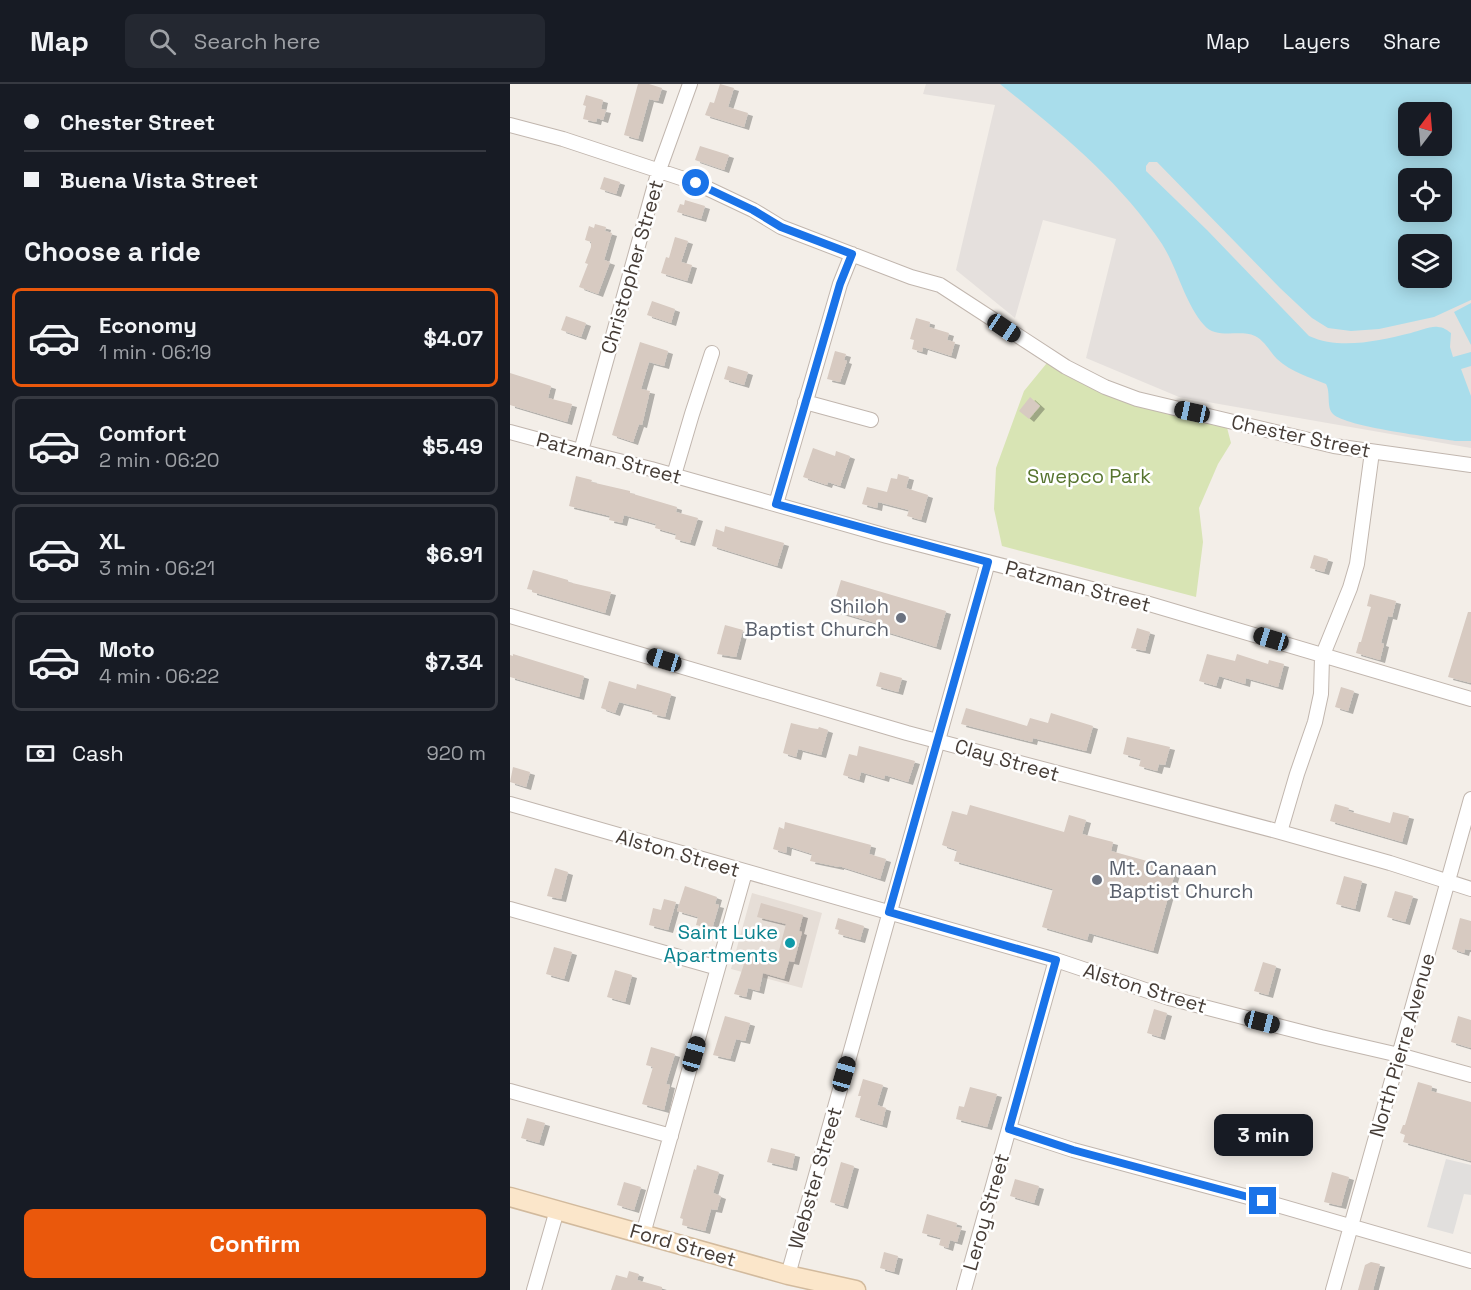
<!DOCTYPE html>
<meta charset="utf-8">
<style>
:root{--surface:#171b24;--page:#242831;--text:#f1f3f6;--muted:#9ea1a6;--line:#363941;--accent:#ea580c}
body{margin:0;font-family:"Space Grotesk",sans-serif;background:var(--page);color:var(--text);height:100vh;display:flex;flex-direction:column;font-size:22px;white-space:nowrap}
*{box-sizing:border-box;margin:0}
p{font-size:20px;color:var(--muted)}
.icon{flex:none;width:33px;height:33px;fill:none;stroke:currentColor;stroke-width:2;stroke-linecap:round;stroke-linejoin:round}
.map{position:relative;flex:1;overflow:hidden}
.details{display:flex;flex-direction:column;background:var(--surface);width:510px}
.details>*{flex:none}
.hud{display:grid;align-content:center;height:132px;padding:0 24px;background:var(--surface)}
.needle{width:39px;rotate:16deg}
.controls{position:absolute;left:888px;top:18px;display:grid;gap:12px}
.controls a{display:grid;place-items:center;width:54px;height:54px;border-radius:9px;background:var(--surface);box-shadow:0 3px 15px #0003;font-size:30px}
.end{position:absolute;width:27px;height:27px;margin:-14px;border:8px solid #1a73e8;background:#fff;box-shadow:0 0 0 3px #fff}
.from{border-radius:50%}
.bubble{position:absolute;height:42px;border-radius:9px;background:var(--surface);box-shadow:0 3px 15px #0003;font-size:20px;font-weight:800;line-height:42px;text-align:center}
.car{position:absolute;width:18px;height:36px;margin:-18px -9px;border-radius:8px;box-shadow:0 0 4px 2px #0007;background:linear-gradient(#222 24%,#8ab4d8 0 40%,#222 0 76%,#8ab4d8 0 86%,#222 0)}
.hud b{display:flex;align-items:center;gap:21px;height:57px;font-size:22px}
.hud b+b{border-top:2px solid var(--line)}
.hud i{width:15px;height:15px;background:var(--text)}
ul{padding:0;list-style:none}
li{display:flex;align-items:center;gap:18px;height:99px;margin:0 12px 9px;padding:0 12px;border:3px solid var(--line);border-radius:9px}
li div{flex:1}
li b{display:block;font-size:22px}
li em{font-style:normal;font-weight:800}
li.active{border-color:var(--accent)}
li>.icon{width:54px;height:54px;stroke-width:1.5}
h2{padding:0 24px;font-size:27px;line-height:72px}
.pay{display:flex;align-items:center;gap:15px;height:66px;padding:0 24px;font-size:22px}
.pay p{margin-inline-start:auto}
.primary-button{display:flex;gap:12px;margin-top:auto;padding:12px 24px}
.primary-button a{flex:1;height:69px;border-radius:9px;background:var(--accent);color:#fff;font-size:24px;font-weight:800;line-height:69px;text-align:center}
header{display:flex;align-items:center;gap:36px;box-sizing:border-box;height:84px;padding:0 30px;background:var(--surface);border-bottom:2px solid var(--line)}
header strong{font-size:28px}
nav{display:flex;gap:33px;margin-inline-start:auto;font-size:21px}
.search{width:420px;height:54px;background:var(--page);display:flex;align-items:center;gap:15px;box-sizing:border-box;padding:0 21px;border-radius:9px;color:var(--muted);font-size:22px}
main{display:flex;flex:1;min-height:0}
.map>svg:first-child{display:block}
</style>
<header>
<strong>Map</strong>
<div class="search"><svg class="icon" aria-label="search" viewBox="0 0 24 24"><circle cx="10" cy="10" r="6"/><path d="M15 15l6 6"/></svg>Search here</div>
<nav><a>Map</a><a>Layers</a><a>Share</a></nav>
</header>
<main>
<section class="details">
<div class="hud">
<b><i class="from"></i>Chester Street</b>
<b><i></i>Buena Vista Street</b>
</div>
<h2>Choose a ride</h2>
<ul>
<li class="active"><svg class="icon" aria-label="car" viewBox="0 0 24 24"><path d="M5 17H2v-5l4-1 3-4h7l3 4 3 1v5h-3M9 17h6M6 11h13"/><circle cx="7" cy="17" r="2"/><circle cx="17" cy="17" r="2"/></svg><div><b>Economy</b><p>1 min · 06:19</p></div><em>$4.07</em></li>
<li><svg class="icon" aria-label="car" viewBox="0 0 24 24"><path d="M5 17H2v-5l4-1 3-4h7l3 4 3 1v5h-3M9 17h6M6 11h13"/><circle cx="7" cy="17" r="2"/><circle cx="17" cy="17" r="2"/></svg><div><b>Comfort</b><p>2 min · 06:20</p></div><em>$5.49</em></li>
<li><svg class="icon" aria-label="car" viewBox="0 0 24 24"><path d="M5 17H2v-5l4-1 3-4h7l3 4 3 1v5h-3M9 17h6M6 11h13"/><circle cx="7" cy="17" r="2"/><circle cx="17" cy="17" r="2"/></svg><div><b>XL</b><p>3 min · 06:21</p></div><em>$6.91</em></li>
<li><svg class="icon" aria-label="car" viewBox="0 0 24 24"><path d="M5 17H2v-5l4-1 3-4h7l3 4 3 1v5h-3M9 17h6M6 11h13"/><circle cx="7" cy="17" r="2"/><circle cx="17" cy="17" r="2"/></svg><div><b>Moto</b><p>4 min · 06:22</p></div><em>$7.34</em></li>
</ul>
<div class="pay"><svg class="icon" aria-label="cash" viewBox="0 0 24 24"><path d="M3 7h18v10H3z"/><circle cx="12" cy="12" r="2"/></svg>Cash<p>920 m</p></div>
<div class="primary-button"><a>Confirm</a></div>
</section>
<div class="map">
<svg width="961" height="1206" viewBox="0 0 961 1206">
<defs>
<filter id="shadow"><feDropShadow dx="5" dy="3" stdDeviation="0" flood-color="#0004"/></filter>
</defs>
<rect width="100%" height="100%" fill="#f3eee8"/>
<path fill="#e6ded7" d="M242,809l70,20 -20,75 -71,-19z"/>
<path fill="#e5e0dd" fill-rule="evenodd" d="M416,0h545v364l-292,-51 -93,-39 30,-119 -73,-19 -28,98 -59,-48 39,-165 -72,-11zM898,28h34v34h-34zM898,94h34v34h-34zM898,160h34v34h-34z"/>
<path fill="#d8e4b4" d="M541,274l53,29 121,33 6,23 -13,21 -19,44 4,34 -7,55 -194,-51 -8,-37 2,-41 28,-77z"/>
<path fill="#e1dfdd" d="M936,1075l25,6v30l-7,-1 -11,40 -26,-7z"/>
<path fill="#a9ddeb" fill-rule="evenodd" d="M490,0h471v216l-37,17 -55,12 -28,2 -23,-3 -16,-10 -32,-30 -123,-126h-8l-3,4v5l61,59 102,106c31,14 69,5 102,-3 8,-2 19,-7 27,-6 5,0 9,3 13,6l-1,14 3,10 18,-5v14l-10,3 10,27v45h-16c-22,-4 -109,-14 -122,-27 -7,-7 -2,-21 -7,-30 -17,-7 -35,-12 -49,-25 -7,-7 -12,-18 -22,-23 -15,-7 -39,4 -51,-11 -20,-23 -26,-56 -42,-81 -42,-63 -103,-113 -162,-160zM898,28h34v34h-34zM898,94h34v34h-34zM898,160h34v34h-34z
M961,219v42l-17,-33z"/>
<path fill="#d7cac1" filter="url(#shadow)" d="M128,0h11l13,4 -4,13 -9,-2 -11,40 -14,-4z
M210,0l14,4 -6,19 20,6 -4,14 -39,-12 5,-13 4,1z
M76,11l17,5 -2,9 5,1 -3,10 -6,-2 -1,4 -13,-3 3,-13 -3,-1z
M190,62l29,9 -5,15 -29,-10z
M94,93l16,5 -4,12 -16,-5z
M175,116l20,6 -4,13 -24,-7 3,-8 4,1z
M85,140l11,3 -1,4 7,2 -8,27 6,2 -12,32 -19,-7 9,-23 -3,-1 6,-16v-5l-6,-2 4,-14 5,2z
M165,153l13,4 -7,21 11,3 -5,16 -26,-8 5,-16 3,1z
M142,217l23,8 -4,14 -24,-8z
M56,232l20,7 -5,14 -20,-7z
M406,234l14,4 -1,5 20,6 -2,7 8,2 -4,14 -28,-9 -1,5 -10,-3 2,-9 -4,-1z
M130,258l28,9 -4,15 -15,-4 -8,27 9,2 -8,34 -3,-1 -6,18 -21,-7z
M325,267l11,3 -2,6 3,1 -7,21 -13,-3z
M218,282l20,6 -4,13 -20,-6z
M0,289l41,13 -3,12 24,6 -5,18 -57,-17z
M520,313l10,9 -11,13 -10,-8z
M303,364l22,8 1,-5 14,5 -10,30 -12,-4 -1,3 -24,-8z
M388,390l11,3 -3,11 22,7 -7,25 -14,-4 2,-6 -31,-8 -1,6 -15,-4 5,-17 20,5 4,-14 6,1z
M66,392l16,4 -1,2 39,9v2l47,14 -1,5 22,6 -8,25 -15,-4 1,-5 -21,-6 1,-4 -32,-9 -2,8 -13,-3 1,-4 -41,-10z
M215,442l59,17 -7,23 -65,-20 4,-17 8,3z
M804,471l14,4 -4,13 -14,-4z
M23,486l35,10v2l43,10 -6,21 -73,-21v-2l-5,-1z
M331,496l105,31 -10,36 -59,-18 2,-5 -47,-14z
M860,510l26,7 -4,16 -4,-1 -7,27 3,1 -4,16 -24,-7 3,-11h2l10,-35 -4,-1z
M958,528h3v71l-23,-6z
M215,541l18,5 -7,27 -19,-3z
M627,544l13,4 -5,19 -14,-3z
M3,570l71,22 -5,21 -69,-20v-22l3,1z
M697,570l28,7 2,-7 31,10 1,-4 15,4 -6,23 -32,-9 -1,6 -26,-8 -3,10 -17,-5z
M370,588l22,6 -4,14 -22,-6z
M99,597l27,8 1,-5 34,10 -6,23 -13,-3 1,-3 -34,-9 -4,11 -14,-5z
M831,603l13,4 -6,20 -13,-4z
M456,624l61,18 3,-8 18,5 3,-10 42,13 -7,25 -53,-13 -1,4 -71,-18z
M281,639l20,5 7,1 1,-2 9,3 -7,25 -23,-6 -2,8 -13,-4z
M617,653l43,10 -5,18 -6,-1 -2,7 -18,-5 2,-7 -18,-5z
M349,662l56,15 -7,21 -23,-7 -1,4 -23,-7 -2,8 -16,-5 6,-21 8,2z
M3,683l17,5 -4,15 -16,-5z
M825,720l14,4 -1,3 42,12 3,-11 16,4 -7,26 -72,-21z
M460,721l94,27 5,-17 17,5 -4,14 31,8 -2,9 65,18 -23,82 -64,-18 -2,7 -45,-13 11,-38 -99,-28 3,-11 -15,-5 10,-34 15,4z
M275,738l86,23 -2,9 17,5 -6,20 -41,-13v1l-29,-6 2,-7 -25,-8 -1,7 -13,-4 6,-22 5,2z
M45,784l13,4 -7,27 -14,-3z
M834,792l18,5 -7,28 -19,-5z
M175,802l32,11 -2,7 4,1 -7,24 -16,-4 2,-8 -21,-6z
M885,807l18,5 -8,26 -18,-5z
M154,815l12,3 -8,28 -19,-5 4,-17 8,2z
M251,819l42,12 -4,16 3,1 -8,30 -5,-1 -5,18 -21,-6 -4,18 -11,-3 -2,9 -12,-3 13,-39 29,7 10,-38 -29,-7z
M328,834l26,8 -4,14 -22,-6 1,-4 -4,-1z
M950,834l11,3v29l-6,-1 -1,4 -12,-4z
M44,863l18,5 -8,27 -18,-5z
M753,878l13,4 -8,29 -14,-4z
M105,886l17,5 -7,27 -18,-5z
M644,925l13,4 -7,24 -13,-4z
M215,932l25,7 -5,18 -9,-2 -6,20 -17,-4z
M948,932l13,4v28l-20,-6z
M141,963l24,7 -9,30 4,1 -6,25 -22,-6 11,-37 -7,-2z
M353,995l20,6 -6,20 9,3 -4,17 -27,-8 6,-21h-3z
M908,998l14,4 -1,5 40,11v59l-68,-19 2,-7 -5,-2 3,-8h2z
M460,1003l27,7 -10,33 -31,-8 3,-13 5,1z
M17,1034l18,5 -6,20 -18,-5z
M261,1064l24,6 -3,14 -25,-6z
M331,1078l13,4 -11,40 -13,-4z
M187,1081l22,7 -6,21 8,3 -4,14 -6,-1 -6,22 -23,-6 1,-6 -3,-1 14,-49 2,1z
M822,1088l17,5 -8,29 -17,-4z
M505,1095l24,7 -5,17 -24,-7z
M114,1098l17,5 -7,23 -17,-5z
M417,1130l30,9 -1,4 5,1 -4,14 -7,-2 -2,8 -9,-3 2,-7 -19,-5z
M374,1168l14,4 -4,16 -14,-4z
M861,1178l9,2 -7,26h-15l7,-25z
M119,1187l10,3 -2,6 25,7v3h-51l5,-15 11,3z"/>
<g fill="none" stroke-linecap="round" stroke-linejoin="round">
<defs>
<path id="minor" d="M0,41l53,14 133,44 57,27 28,17 130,50 29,8 126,82 39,20 32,12 197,47 137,19
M295,318l66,18
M0,348l85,23 56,14 236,67 259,67 325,96
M71,367l78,-281 31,-86
M164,391l18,-61 20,-61
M266,420l64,-220 12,-30
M0,532l397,117 373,99 110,31 81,26
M0,720l546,156 113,38 152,39 78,18 72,20
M770,748l17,-58 18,-52 6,-28 1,-37 28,-69 7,-24 15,-112
M0,825l208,59
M0,1007l161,45
M499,1045l64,21 190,51 208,60
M133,1150l102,-362
M278,1191l200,-713
M24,1206l23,-80
M454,1206l92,-330
M823,1206l138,-491"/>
<path id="secondary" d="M0,1113l278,78 68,15"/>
</defs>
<use href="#minor" stroke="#c1b6ae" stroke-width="16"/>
<use href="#secondary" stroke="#d2ba9d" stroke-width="21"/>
<use href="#minor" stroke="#fff" stroke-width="14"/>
<use href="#secondary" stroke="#fbe6ca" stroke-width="18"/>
</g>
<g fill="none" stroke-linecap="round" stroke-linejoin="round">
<path stroke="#1a73e8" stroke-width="8" d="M186,99l57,27 28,17 71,27 -12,30 -64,220 212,58 -99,350 167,48 -47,169 64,21 190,51"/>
</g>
<g fill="#6b7280" stroke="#fff" stroke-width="2">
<circle cx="391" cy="534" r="6"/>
<circle cx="587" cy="796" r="6"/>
</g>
<circle fill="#0f9aa8" stroke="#fff" stroke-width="2" cx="280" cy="859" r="6"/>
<g text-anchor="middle" stroke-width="5" stroke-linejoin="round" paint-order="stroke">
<g font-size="20" fill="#463d37" stroke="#fff">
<text transform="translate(122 183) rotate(-74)" y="7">Christopher Street</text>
<text transform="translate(791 352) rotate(12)" y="7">Chester Street</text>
<text transform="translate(99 374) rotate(15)" y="7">Patzman Street</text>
<text transform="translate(568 502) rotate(15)" y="7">Patzman Street</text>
<text transform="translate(497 676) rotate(16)" y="7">Clay Street</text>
<text transform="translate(168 769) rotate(16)" y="7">Alston Street</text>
<text transform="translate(635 904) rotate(17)" y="7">Alston Street</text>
<text transform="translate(892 961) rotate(-74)" y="7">North Pierre Avenue</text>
<text transform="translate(305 1094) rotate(-74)" y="7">Webster Street</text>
<text transform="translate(476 1128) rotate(-74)" y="7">Leroy Street</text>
<text transform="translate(173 1161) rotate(16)" y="7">Ford Street</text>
</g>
<g font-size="20" fill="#56742e" stroke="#fff">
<text x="579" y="399">Swepco Park</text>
</g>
<g font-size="20" fill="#5b616d" stroke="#fff" text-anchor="end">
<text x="379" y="529">Shiloh<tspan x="379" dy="23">Baptist Church</tspan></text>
<text x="599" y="791" text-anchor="start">Mt. Canaan<tspan x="599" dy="23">Baptist Church</tspan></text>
</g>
<g font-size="20" fill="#0d838f" stroke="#fff" text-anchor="end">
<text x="268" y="855">Saint Luke<tspan x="268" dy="23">Apartments</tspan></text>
</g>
</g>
</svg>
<div class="controls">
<a><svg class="needle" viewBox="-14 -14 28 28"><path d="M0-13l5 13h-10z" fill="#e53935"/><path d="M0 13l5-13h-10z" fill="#9ea1a6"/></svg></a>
<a><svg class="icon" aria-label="locate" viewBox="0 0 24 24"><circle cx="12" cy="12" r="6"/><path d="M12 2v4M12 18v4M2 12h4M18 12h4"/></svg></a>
<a><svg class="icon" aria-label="layers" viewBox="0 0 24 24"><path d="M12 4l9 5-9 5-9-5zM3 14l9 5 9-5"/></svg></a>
</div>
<i class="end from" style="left:186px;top:99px"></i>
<i class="end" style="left:753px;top:1117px"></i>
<div class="bubble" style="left:704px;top:1030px;width:99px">3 min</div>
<i class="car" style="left:494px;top:244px;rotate:124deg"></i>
<i class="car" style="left:682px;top:328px;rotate:282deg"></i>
<i class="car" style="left:761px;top:555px;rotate:287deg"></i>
<i class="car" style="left:154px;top:576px;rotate:287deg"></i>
<i class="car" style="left:752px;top:938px;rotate:104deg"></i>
<i class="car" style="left:184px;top:970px;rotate:16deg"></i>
<i class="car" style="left:334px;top:990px;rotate:16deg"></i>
</div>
</main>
